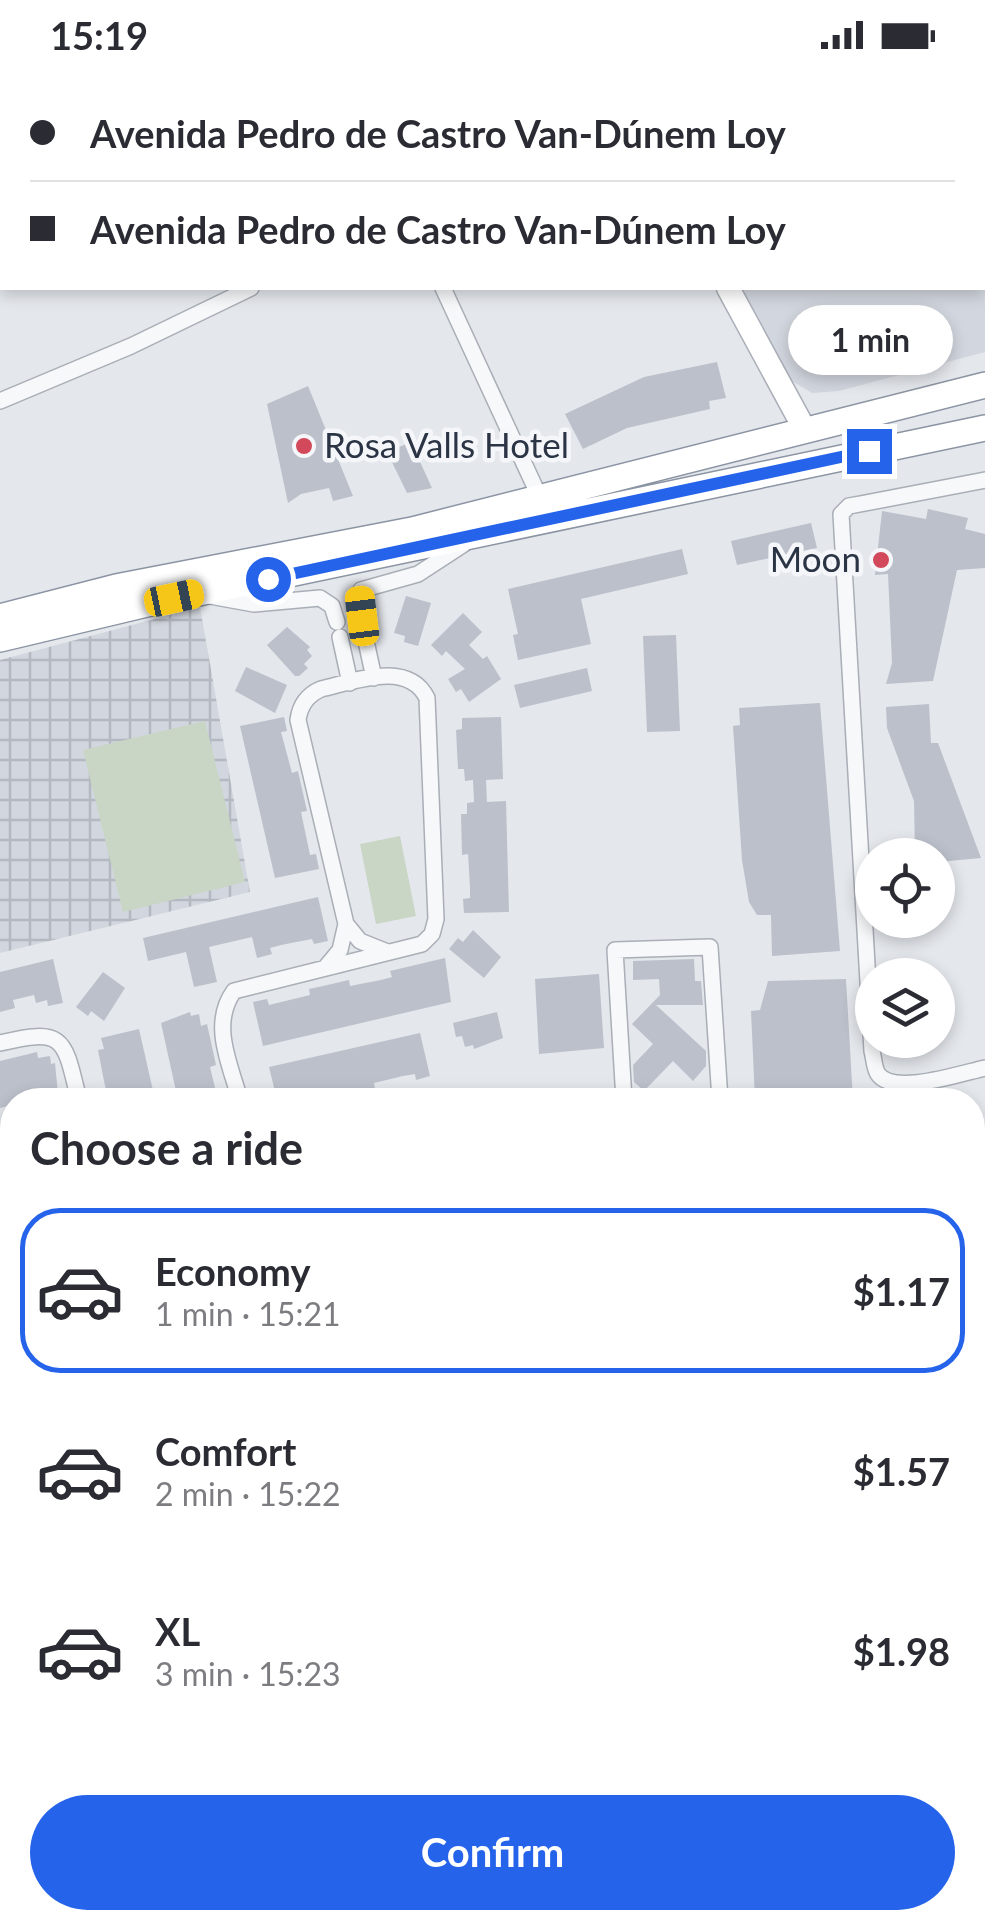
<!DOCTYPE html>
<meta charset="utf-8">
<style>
:root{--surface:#fff;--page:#f7f7f7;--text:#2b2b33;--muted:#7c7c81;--line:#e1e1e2;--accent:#2563eb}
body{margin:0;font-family:Lato,sans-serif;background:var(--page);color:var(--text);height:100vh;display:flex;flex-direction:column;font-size:38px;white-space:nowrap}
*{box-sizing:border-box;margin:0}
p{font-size:32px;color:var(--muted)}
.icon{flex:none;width:55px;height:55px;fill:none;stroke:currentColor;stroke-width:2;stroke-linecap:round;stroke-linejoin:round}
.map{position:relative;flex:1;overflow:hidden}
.details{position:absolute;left:0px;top:1018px;width:985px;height:842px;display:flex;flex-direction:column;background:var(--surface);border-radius:40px 40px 0 0;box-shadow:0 5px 15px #0003}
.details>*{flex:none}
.guide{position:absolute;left:0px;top:0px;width:985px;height:220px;box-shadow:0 5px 15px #0003;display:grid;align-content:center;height:220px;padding:0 30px;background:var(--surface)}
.controls{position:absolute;left:855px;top:768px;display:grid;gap:20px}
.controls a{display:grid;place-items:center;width:100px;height:100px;border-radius:50%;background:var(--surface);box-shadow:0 5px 15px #0003;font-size:50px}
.end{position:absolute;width:45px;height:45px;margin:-22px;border:12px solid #2563eb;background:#fff;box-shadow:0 0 0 5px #fff}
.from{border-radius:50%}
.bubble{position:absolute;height:70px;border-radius:35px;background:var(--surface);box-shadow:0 5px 15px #0003;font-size:32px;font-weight:700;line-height:70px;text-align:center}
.car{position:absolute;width:30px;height:60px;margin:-30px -15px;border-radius:12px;box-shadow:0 0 8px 2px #0007;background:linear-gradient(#f5c518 24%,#345 0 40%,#f5c518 0 76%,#345 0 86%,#f5c518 0)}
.guide b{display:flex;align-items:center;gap:35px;height:95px;font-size:38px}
.guide b+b{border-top:2px solid var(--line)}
.guide i{width:25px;height:25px;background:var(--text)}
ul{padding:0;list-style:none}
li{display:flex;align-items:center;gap:30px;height:165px;margin:0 20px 15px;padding:0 10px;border:5px solid transparent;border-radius:40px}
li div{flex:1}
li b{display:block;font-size:38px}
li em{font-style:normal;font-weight:700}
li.on{border-color:var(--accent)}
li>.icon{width:90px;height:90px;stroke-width:1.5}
h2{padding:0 30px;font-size:45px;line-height:120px}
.action{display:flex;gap:20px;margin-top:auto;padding:20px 30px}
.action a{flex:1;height:115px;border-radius:60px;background:var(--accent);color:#fff;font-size:40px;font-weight:700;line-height:115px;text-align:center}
.status{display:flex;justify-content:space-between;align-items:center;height:70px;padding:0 50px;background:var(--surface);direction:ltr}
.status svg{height:28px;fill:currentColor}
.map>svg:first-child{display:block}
</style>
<div class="status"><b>15:19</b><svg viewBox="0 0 49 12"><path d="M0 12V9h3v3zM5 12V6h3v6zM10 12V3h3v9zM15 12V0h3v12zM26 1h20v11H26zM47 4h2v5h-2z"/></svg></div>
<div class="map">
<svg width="985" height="1858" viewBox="0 0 985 1858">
<defs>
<pattern id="industrial-grid" width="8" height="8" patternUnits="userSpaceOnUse" patternTransform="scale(2.5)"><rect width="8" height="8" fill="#d2d6de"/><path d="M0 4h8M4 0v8" fill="none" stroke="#b4b8c0"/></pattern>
</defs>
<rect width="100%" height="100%" fill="#e4e7ec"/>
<path fill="#d2d6de" d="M616,0h369v282l-146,39 -27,2 -22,-13 -52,-92h244v-216z"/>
<path fill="url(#industrial-grid)" d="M200,537l50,285 -250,61v-293z"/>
<path fill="#c9d6c5" d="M205,651l40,161 -122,30 -40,-162z
M400,766l16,80 -40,8 -16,-80z"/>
<path fill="#bbc0ca" d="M717,292l9,36 -17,3 1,8 -83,19 -44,21 -18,-35 79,-37z
M308,316l45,110 -20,5 -4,-13 -28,6 -13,9 -21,-99z
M411,372l21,46 -25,5 -20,-41z
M928,439l40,9 -3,11 20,5v34l-28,2 -24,111 -47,3 6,-21 -4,-89 -13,1 7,-64 44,8z
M811,453l6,25 -80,17 -6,-24z
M682,479l6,25 -107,25 10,45 -73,16 -5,-25 5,-1 -10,-45z
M406,526l25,7 -13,43 -14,-4 1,-6 -11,-3z
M463,543l19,19 -13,13 14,14 4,-3 14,23 -32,23 -8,-13 -5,3 -8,-13 17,-10 -19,-18 -4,5 -11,-11z
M287,557l23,20 -3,3 5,6 -8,8 4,4 -9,8h-4l-28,-31z
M676,565l4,96 -33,1 -4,-96z
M246,597l41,18 -12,28 -40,-22z
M587,598l5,23 -72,17 -6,-23z
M820,633l20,248 -68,5 -1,-41h-14l-8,-13 -7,-42 -9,-134 7,-1 -1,-17z
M929,634l2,39h7l43,115 -43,4v-7h-23l-1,-54 -27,-73 -1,-21z
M284,647l3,14 -6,1 11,41 6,-2 9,40 -6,1 9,43 6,-1 3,15 -44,9 -35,-152z
M501,647l2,62 -17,1 1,22 19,-1 3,111 -45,1 -1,-14 7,-1v-11l-2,-33 -6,1 -1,-41h6v-11l7,-1 -1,-22 -8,1 -1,-12h-6l-2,-39 6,-1v-11z
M318,827l10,44 -14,3 -2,-5 -31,6 -11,3 2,6 -15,4 -5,-21 -43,10 8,35 -23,5 -8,-35 -38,9 -5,-23z
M473,860l28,27 -17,21 -35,-29 9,-11 5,4z
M445,888l6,44 -188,44 -10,-44 14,-3 2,6 41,-10 -1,-6 14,-3 26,-6 1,6 31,-6 11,-3 -2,-6z
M53,889l10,44 -15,3 -1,-6 -11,3 -2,-8 -21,5 2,8 -15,4v-40z
M694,889l1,22h6l2,24h-47l50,46v15l-13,15 -20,-20 -29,30 -10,-9 -1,-17 20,-21 -21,-20 28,-29 -1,-16 -26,1v-19z
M103,902l22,16 -21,33 -13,-10 -3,5 -12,-9z
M599,904l5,74 -65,6 -4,-75z
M846,909l7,121h-98l-4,-89 9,-1 8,-29z
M190,942l1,4 8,-2 2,12 6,-2 9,41 -6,2 8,33h-40l-17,-77z
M497,942l6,26 -29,11 -1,-4 -8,2 -3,-11 -6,1 -3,-14z
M139,959l15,66 -39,5 -3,-11 -6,1 -3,-14 -5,-26 6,-1 -3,-11z
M420,963l10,43 -14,4 -1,-6 -12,2 -29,7 1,6 -40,10 -2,-6 -35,7h-21l-8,-33z
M37,982l1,6 12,-2 1,8 4,-1 3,31 -46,6v5l-12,3v-47z
M0,1144l12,14v75l-12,-16v-13l9,-6 -9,-13z
M0,1256l12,16v49l-12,-16z
M985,1588v77l-13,3v-77z
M2,1607l10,2v45l-12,-2z
M985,1689v43l-13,3v-44z
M983,1758h2v63l-13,-4v-28z
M972,1841l13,4v13h-13z"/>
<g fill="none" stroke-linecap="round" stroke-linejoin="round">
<defs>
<path id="minor" d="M261,0l1,2
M15,2l6,-2
M387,2l6,-2
M0,8l2,-1
M0,169l2,-1
M443,218l97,210
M0,331l131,-55 120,-58
M985,410l-125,24 -11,2 -8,8 31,537c2,7 2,17 6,23 15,22 84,-1 107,-6
M210,526l44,8 66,-6 12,8 5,16
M362,546l-1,-26 57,-16 46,-30
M364,562l10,46
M340,567l10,46
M346,854l14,17 25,10
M0,973c66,-16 64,-4 79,57
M240,1030c-10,-36 -30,-76 -6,-109l188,-47 10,-10 4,-15 -9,-221c-19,-39 -74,-16 -106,-9 -14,6 -21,16 -23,31l48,204 -6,26 -15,18
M624,1030l-9,-150 95,-3 10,153
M972,1099l13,-2
M0,1133l12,-3
M972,1251l13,-3
M0,1378l12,16
M972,1407l13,-3
M0,1458l12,-8
M972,1503l13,-3
M972,1565l13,-3
M0,1585l12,8
M294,1848l3,10
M764,1848l2,10
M903,1848l2,10
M544,1858l40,-9 8,9
M919,1858l4,-10"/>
<path id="tertiary" d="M972,1540l13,-3
M0,1752l12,-2
M737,1848l3,10"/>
<path id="secondary" d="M612,0l1,2
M728,218l77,142"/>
<path id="trunk" d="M0,547l116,-30 296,-57 573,-145
M0,569l151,-36 834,-175"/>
</defs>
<use href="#minor" stroke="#a9aeb7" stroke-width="18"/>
<use href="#tertiary" stroke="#a9aeb7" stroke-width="22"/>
<use href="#secondary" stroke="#a9aeb7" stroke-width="25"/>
<use href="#trunk" stroke="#8b94a3" stroke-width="28"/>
<use href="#minor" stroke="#f7f8fa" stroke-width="15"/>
<use href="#tertiary" stroke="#f7f8fa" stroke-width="20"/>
<use href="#secondary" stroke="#fff" stroke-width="22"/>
<use href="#trunk" stroke="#fff" stroke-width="25"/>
</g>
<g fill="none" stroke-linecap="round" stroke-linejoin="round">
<path stroke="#2563eb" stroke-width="12" d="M268,509l601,-128"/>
</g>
<g fill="#d1495b" stroke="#f4f6f9" stroke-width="4">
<circle cx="304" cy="376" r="10"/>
<circle cx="881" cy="490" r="10"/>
</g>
<g text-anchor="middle" stroke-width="9" stroke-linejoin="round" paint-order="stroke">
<g font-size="35" fill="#2b3445" stroke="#f4f6f9" text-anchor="start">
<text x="324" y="388">Rosa Valls Hotel</text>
<text x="861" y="502" text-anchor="end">Moon</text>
</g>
</g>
</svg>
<div class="controls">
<a><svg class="icon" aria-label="locate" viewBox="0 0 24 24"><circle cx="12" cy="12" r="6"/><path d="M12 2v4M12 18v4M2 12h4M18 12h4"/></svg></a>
<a><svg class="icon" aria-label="layers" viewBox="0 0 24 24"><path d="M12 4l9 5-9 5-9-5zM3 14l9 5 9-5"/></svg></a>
</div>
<i class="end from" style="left:268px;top:509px"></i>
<i class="end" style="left:869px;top:381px"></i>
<div class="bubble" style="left:788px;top:235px;width:165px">1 min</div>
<i class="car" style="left:174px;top:528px;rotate:78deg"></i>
<i class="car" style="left:362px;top:546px;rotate:353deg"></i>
<div class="guide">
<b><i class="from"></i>Avenida Pedro de Castro Van-Dúnem Loy</b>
<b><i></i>Avenida Pedro de Castro Van-Dúnem Loy</b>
</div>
<section class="details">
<h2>Choose a ride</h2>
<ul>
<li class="on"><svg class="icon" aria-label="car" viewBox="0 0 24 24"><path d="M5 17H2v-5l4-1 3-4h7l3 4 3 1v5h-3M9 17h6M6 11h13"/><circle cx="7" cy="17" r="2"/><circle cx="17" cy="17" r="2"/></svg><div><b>Economy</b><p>1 min · 15:21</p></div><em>$1.17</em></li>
<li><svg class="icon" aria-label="car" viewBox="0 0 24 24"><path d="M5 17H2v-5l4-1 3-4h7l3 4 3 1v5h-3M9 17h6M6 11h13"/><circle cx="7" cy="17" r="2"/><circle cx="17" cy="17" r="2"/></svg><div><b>Comfort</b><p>2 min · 15:22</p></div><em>$1.57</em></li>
<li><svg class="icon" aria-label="car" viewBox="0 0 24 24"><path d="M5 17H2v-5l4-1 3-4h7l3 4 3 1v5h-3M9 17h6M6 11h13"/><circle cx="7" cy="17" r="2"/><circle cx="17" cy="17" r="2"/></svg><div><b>XL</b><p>3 min · 15:23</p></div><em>$1.98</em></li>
</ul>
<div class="action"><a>Confirm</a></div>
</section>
</div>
